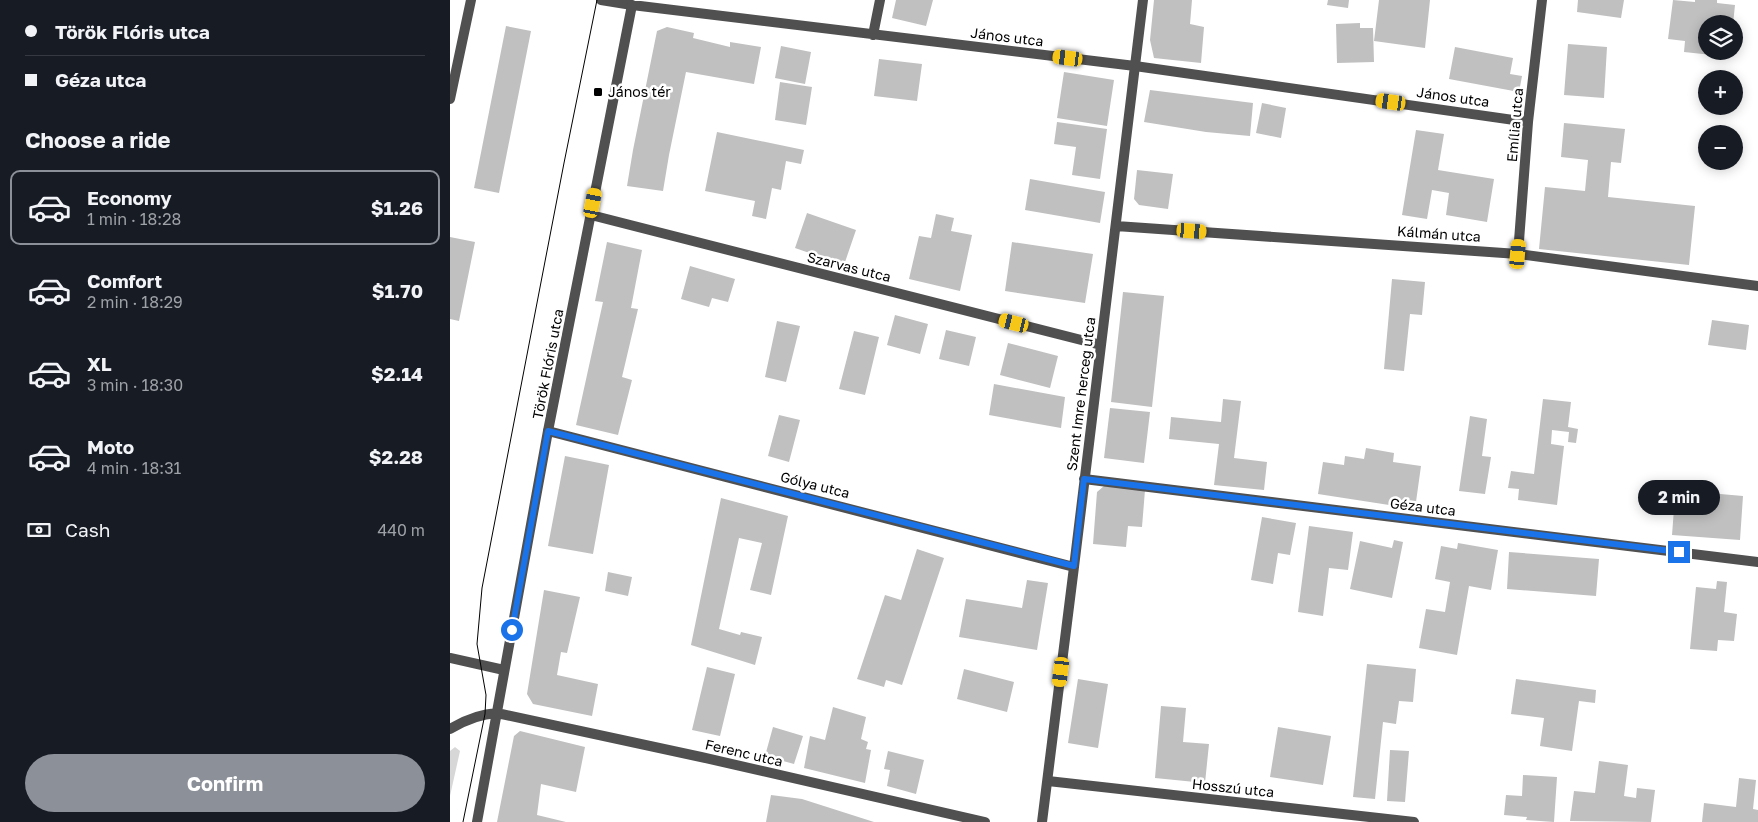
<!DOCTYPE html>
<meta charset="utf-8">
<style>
:root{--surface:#171b24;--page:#242831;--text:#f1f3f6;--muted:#9ea1a6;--line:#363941;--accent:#8c9099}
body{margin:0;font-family:"Golos Text",sans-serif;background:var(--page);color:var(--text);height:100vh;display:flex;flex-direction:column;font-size:19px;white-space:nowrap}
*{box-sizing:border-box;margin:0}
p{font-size:16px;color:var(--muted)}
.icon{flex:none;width:28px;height:28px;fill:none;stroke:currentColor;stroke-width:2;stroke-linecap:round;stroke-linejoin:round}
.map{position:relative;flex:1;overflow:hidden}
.drawer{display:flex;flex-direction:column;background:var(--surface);width:450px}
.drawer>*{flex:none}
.guide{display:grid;align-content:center;height:110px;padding:0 25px;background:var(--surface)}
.controls{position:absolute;left:1248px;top:15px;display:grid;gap:10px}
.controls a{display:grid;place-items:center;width:45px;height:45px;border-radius:50%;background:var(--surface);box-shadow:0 2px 12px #0003;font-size:25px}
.end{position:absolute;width:22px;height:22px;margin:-11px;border:6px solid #1a73e8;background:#fff;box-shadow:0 0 0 2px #fff}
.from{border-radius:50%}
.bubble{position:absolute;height:35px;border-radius:18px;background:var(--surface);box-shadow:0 2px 12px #0003;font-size:16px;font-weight:700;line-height:35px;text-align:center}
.car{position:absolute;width:15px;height:30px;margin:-15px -8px;border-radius:6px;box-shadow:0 0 4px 1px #0007;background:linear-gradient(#f5c518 24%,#345 0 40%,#f5c518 0 76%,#345 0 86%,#f5c518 0)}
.guide b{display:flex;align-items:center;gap:18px;height:48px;font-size:19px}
.guide b+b{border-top:1px solid var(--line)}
.guide i{width:12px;height:12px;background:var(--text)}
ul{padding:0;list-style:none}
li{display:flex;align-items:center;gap:15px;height:75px;margin:0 10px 8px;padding:0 15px;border:2px solid transparent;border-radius:10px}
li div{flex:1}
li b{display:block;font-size:19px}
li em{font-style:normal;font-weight:700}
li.current{border-color:var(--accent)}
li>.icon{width:45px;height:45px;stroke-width:1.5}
h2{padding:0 25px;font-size:22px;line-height:60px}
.pay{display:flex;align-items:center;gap:12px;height:55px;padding:0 25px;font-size:19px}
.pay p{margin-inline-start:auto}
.button{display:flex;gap:10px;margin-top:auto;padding:10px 25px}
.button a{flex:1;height:58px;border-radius:30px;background:var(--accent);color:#fff;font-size:20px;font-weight:700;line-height:58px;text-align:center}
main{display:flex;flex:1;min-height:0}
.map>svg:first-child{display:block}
</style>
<main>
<section class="drawer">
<div class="guide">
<b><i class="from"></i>Török Flóris utca</b>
<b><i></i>Géza utca</b>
</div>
<h2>Choose a ride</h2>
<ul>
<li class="current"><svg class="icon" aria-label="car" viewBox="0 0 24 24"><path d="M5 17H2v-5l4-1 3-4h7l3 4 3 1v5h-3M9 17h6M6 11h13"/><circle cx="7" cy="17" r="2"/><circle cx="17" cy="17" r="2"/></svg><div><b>Economy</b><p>1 min · 18:28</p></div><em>$1.26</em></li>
<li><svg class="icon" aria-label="car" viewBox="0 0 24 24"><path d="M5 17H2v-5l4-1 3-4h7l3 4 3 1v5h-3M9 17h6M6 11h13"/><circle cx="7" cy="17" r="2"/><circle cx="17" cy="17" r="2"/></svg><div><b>Comfort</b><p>2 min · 18:29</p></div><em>$1.70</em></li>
<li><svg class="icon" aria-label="car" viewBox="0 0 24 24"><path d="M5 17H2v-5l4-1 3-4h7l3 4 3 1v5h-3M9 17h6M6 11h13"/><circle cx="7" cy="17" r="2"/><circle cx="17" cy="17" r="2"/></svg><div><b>XL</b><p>3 min · 18:30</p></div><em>$2.14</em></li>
<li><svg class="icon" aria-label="car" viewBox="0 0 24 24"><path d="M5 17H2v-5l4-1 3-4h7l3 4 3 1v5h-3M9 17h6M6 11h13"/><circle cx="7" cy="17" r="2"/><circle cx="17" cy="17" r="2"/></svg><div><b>Moto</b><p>4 min · 18:31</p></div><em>$2.28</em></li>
</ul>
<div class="pay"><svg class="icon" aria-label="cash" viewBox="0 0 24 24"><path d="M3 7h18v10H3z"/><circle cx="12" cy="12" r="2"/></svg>Cash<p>440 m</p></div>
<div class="button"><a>Confirm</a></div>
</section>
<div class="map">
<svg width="1308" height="822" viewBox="0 0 1308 822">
<rect width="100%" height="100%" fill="#fff"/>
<path fill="#d7d7d7" d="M5,747l5,4 -10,45v-45z"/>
<path fill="#c0c0c0" d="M446,0h37l-7,26 -34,-8z
M704,0h38l-2,24 14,3 -3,36 -47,-5 -4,-18z
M878,0h21l-1,8 -21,-3z
M929,0h51l-5,48 -51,-7z
M1128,0h46l-3,18 -44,-6z
M1223,0l22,2v-2h22v3l18,2 -2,19h-27v27h7l-1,4 -28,-3 1,-11 -17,-2z
M910,23v5h13l1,34 -37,1 -1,-39z
M56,26l25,5 -32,162 -25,-5z
M217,27l27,6 -1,5 37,9v-5l31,5 -7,37 -68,-12 -17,83 -6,36 -36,-5 6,-36 24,-119z
M1118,44l39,3 -3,51 -40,-3z
M331,46l30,6 -6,32 -30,-6z
M1005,47l58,11 -3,16 12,2 -3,16 -70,-13z
M429,59l43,5 -5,37 -43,-5z
M614,72l50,8 -7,46 -50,-8z
M330,82l32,5 -6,38 -31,-5z
M700,90l103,13 -3,33 -44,-4 -62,-10z
M812,103l24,5 -5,30 -25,-5z
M607,122l50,7 -7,50 -28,-4 4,-28 -22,-3z
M1114,123l61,6 -4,34 -10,-1 -3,35 87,9 -6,59 -150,-16 6,-62 40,4 3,-31 -27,-3z
M966,130l28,4 -6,36 56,9 -7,43 -41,-7 3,-22 -17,-3 -5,29 -25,-4z
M267,132l87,18 -3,14 -15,-3 -5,29 -9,-2 -6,31 -14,-3 3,-15 -50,-10z
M687,170l36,4 -5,35 -29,-4 -5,-6z
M580,179l75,13 -5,31 -75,-13z
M357,213l49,17 -12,35 -49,-17z
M486,214l18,4 -3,13 21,4 -12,56 -51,-12 10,-43 12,2z
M0,237l25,5 -16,79 -9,-2z
M157,242l35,8 -11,58 7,1 -16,68 10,3 -14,55 -42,-10 27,-123 -8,-1z
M562,242l81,12 -8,49 -80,-12z
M240,266l45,13 -7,23 -16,-4 -3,9 -28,-8z
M942,279l33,3 -3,33 -12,-1 -6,57 -20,-2z
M673,292l41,4 -12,111 -41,-5z
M445,315l33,9 -8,30 -33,-9z
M1262,320l37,5 -3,25 -38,-5z
M327,321l23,5 -14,56 -21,-5z
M496,330l30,7 -7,29 -30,-7z
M404,331l25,6 -14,58 -26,-6z
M558,343l50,13 -8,32 -50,-13z
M544,384l71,13 -4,31 -72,-13z
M773,399l18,2 -7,57 33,4 -3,28 -50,-5 5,-41 -50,-5 2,-22 50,5z
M1093,399l28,3 -3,25 10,2 -2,14 -8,-1 1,-10 -17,-2 -1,14 13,2 -7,59 -39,-5 1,-11 -11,-1 3,-17 23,3z
M660,408l40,4 -6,51 -40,-5z
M329,415l21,5 -11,42 -21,-6z
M1020,416l17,3 -5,37 9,1 -6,37 -26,-3z
M916,448l28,5 -1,9 28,4 -6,43 -97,-15 5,-32 21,3 1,-9 19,3z
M115,456l44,9 -16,89 -45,-8z
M654,486l41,4 -3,37 -14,-1 -2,21 -33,-3 4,-52z
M1259,493l34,3 -3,44 -68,-5 3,-39 34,3z
M271,498l67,18 -17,79 -21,-5 12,-47 -23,-5 -20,91 21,6 1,-3 21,5 -7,28 -64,-20z
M812,517l34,6 -6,32 -12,-2 -5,31 -22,-4z
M859,526l44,6 -5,38 -19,-2 -6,48 -25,-4z
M944,540l9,2 -11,56 -42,-9 10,-48 32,7z
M1008,543l40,7 -7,40 -22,-4 -12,69 -38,-7 7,-39 19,3 5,-30 -15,-3 6,-33 16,3z
M467,549l27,9 -42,127 -16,-5 -2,7 -27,-8 28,-84 16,5z
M1059,552l90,7 -3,37 -89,-7z
M158,572l24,5 -4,19 -23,-5z
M577,580l21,3 -11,67 -78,-13 7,-38 56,9z
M1267,581l10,1 -3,30 13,2 -3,27 -16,-1 -1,11 -27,-2 6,-62 20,2z
M94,590l36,7 -13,56 -6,-1 -4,23 41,9 -6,32 -59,-12 -6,-10z
M917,664l49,5 -3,33 -14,-1 -3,23 -13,-2 -8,77 -22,-2z
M257,667l28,7 -15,62 -28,-6z
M514,669l50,13 -7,30 -50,-13z
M628,679l30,5 -10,64 -30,-5z
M1066,679l80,11 -1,13 -16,-2 -7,50 -32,-5 4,-28 -33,-4z
M711,706l25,2 -3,34 26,2 -4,39 -50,-5z
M383,707l33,10 -5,22 7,3 -2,7 5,1 -6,33 -61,-15 6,-32 15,4z
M323,727l30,9 -9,28 -29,-8z
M828,727l53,9 -8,49 -53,-8z
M70,731l65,16 -9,45 -35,-8 -4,31 29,7h-69l17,-86z
M940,750l19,1 -4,51 -18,-1z
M438,751l36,9 -8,34 -29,-8 3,-16 -6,-1z
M1149,761l29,4 -4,31 12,2 1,-10 18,2 -4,32 -81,-1 4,-30 21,2z
M1073,775l34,2 -3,45 -28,-2 1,-3 -23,-2 2,-20 16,1z
M1289,778l17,2 -3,29 5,1v12h-56l2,-19 32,4z
M321,795l31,4 72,23h-108z"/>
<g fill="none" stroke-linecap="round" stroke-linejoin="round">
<path stroke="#505050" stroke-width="10" d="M0,99l21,-99"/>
<path stroke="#505050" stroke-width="10" d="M151,0l31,5 503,61 393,56
M423,35l7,-35
M141,215l510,130
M666,226l402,28 240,32
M1068,254l10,-132 14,-122
M98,431l526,136
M634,479l674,83
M0,658l54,12
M598,781l366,41
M592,822l32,-255 69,-567"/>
<path stroke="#505050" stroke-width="10" d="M0,729c15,-9 29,-15 47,-16l204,44 284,65
M27,822l71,-391 84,-426"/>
<path stroke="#000" stroke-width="1" d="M13,822l22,-108 1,-19 -9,-51 5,-56 82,-425 33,-163"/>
</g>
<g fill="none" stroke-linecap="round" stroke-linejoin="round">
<path stroke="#1a73e8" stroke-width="6" d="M62,630l36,-199 526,135 10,-87 595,73"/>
</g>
<rect fill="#000" stroke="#fff" stroke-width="2" x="143" y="87" width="10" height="10" rx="2.5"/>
<g text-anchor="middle" stroke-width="5" stroke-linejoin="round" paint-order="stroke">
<g font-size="14" fill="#000" stroke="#fff">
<text transform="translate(557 37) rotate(7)" y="5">János utca</text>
<text transform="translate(1003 97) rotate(8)" y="5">János utca</text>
<text transform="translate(1065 125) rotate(-85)" y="5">Emília utca</text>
<text transform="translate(989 234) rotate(4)" y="5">Kálmán utca</text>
<text transform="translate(399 267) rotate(14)" y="5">Szarvas utca</text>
<text transform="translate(98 364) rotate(-79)" y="5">Török Flóris utca</text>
<text transform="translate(631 394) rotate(-83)" y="5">Szent Imre herceg utca</text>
<text transform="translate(365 485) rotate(14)" y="5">Gólya utca</text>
<text transform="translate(973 507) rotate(7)" y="5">Géza utca</text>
<text transform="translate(294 753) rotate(13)" y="5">Ferenc utca</text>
<text transform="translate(783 788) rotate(6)" y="5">Hosszú utca</text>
</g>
<g font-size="14" fill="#000" stroke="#fff" text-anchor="start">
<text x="158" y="97">János tér</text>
</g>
</g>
</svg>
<div class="controls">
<a><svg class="icon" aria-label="layers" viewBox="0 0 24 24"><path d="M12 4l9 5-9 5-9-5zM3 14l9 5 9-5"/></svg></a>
<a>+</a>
<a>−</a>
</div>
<i class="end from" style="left:62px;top:630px"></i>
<i class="end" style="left:1229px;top:552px"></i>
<div class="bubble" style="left:1188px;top:480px;width:82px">2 min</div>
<i class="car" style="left:618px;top:58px;rotate:277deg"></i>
<i class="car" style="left:941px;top:102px;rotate:278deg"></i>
<i class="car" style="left:143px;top:203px;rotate:11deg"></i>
<i class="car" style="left:742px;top:231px;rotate:94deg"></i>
<i class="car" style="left:1068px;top:254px;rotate:5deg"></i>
<i class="car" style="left:564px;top:323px;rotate:284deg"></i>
<i class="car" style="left:611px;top:672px;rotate:187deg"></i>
</div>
</main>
